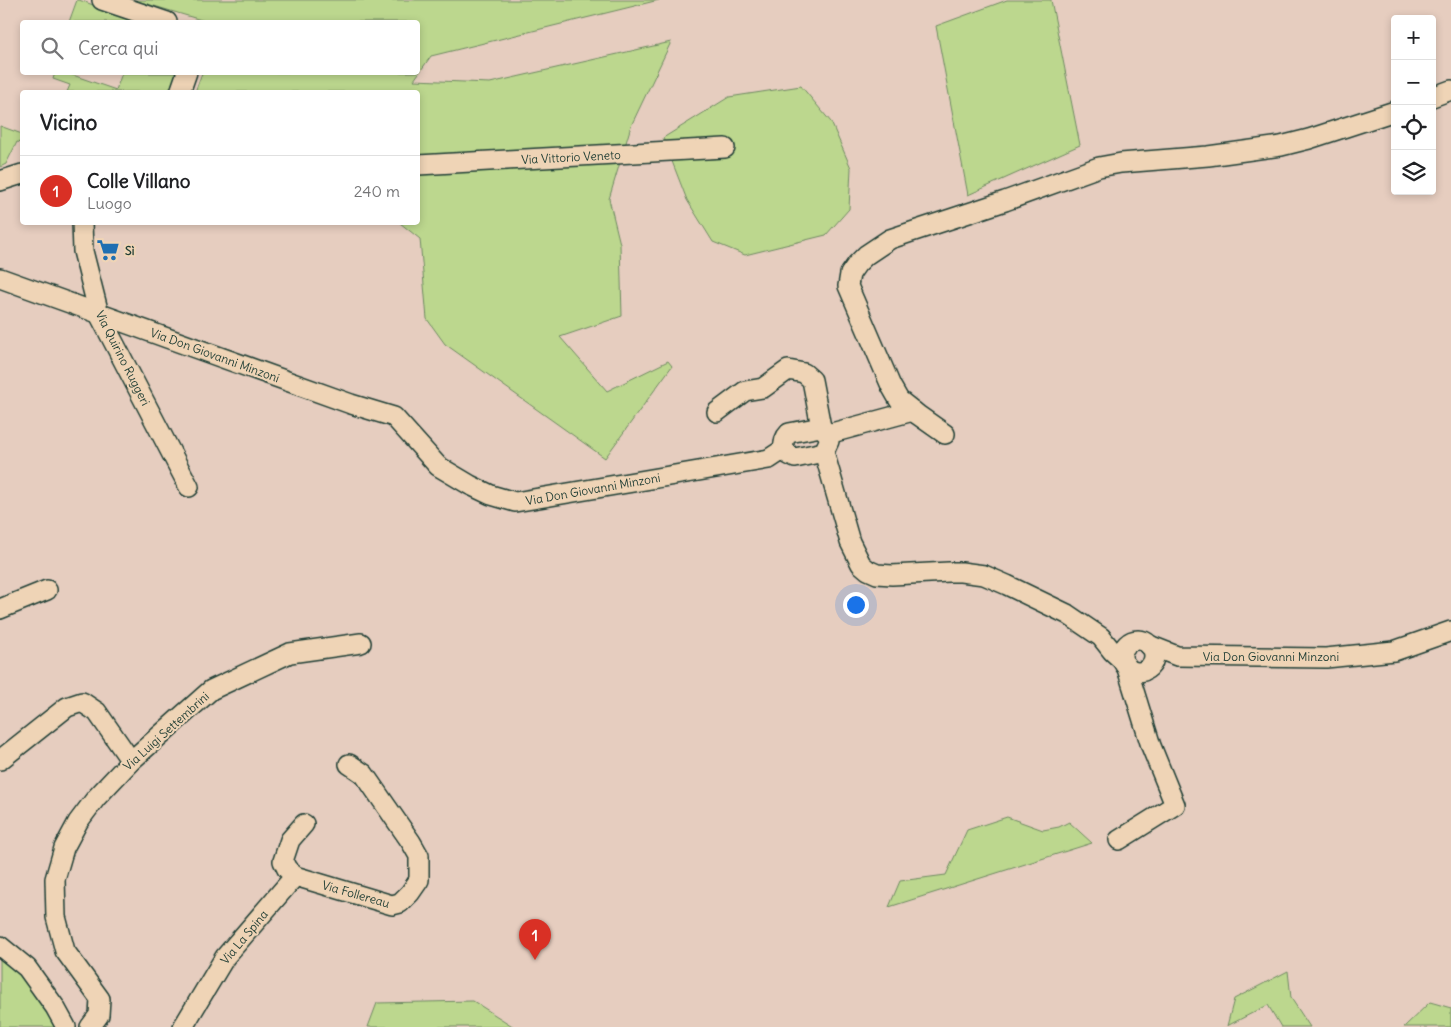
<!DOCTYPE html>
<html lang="it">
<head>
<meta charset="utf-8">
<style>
  :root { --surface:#fff; --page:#f6f6f6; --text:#202124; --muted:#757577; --line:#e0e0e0; --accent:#d93025 }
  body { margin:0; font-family:Delius,sans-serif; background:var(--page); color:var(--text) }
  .controls { position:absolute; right:15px; top:15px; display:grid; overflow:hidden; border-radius:5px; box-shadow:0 2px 8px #0003 }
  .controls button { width:45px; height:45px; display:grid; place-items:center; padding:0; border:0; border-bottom:1px solid var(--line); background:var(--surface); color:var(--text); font:25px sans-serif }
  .you { position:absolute; left:855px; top:604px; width:18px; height:18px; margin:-12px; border:4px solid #fff; border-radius:50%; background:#1a73e8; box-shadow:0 0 0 8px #1a73e833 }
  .badge { display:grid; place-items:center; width:32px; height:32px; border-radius:50%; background:var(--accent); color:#fff; font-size:16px; font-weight:700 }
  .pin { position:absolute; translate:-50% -41px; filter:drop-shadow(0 1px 2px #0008) }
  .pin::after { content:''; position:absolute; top:26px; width:18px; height:15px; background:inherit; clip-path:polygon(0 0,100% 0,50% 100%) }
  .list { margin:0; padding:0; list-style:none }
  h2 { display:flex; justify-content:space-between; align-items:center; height:65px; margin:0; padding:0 20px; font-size:21px }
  h2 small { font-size:16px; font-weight:400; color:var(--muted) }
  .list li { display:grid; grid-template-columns:32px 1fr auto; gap:15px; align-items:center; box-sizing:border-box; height:70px; padding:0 20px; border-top:1px solid var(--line) }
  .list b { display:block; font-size:19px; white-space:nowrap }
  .list p { margin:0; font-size:16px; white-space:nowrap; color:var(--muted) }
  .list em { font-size:16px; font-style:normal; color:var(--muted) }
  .icon { flex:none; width:28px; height:28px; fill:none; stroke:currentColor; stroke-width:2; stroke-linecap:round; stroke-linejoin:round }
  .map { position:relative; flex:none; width:1451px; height:1027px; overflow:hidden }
  .search { position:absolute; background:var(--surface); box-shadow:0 2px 8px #0003; left:20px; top:20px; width:400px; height:55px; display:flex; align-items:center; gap:12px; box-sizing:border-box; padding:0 18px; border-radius:5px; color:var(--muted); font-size:19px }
  .panel { position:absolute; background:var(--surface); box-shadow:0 2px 8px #0003; left:20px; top:90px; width:400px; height:135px; border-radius:5px }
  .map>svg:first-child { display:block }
  .green { fill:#bcd78e; stroke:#6e8a61 }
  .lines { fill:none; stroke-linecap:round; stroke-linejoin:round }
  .minor-casing { stroke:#1f3d34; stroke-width:22 }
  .minor { stroke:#efd4b6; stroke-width:19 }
  .labels { text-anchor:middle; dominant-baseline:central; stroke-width:4; stroke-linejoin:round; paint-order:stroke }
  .street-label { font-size:12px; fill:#1f3d34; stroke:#efd4b6 }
  .poi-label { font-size:12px; font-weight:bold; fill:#1f3d34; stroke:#efd4b6; text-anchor:start }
</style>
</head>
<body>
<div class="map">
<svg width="1451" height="1027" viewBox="0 0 1451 1027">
  <rect width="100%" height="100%" fill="#e6cdbf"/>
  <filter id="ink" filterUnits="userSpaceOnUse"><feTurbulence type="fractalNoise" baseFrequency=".02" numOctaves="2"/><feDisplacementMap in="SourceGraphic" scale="10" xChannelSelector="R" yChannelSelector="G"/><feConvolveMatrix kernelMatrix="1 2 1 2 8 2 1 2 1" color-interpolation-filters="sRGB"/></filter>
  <g filter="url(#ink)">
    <!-- green -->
    <g class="green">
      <path d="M77,0H79L142,22H69Z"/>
      <path d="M134,0H659L431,56L414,80L490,83L671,42L631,126L609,199L620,244L622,316L560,337L607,391L668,361L672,366L605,458L445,344L427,319L420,239L400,223L418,222V92H195L202,73L418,72V22H208Z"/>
      <path d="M1007,0H1051L1080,145L968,195L936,26Z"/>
      <path d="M55,73H67L116,90L122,73H180L173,92H67L70,85L53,79Z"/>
      <path d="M801,86L831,122L851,168L849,209L826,235L745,255L713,242L687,200L663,138L729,97Z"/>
      <path d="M0,126L22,134V143L17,142L6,164L0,167Z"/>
      <path d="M1007,817L1043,830L1059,827L1069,822L1092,843L889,907L900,881L946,875L967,830Z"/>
      <path d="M0,949L42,1000L56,1027H0Z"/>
      <path d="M1288,971L1291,998L1310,1027H1281L1268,1005L1227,1026L1234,999Z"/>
      <path d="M473,1001L514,1027H368L377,1003Z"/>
      <path d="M1430,1002L1451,1008V1027H1404Z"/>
    </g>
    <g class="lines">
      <defs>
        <g id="minor">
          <path d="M102,0L167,22"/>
          <path d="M180,92L187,72"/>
          <path d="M1432,97L1451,90"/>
          <path d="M418,165L725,148"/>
          <path d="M0,181L22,174"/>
          <path d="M82,222L83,251L99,314L189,487"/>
          <path d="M0,278L351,404L394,417L438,466L470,485L491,495L515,502L769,459L784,449"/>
          <path d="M717,412L745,391L763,388L788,370L804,373L812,380L821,427L828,434L829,441L824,452"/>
          <path d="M828,434L913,411"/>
          <path d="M945,434L918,415L899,400L891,386L848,286L850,274L857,264L866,255L890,239L1005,201L1099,167L1121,163L1208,156L1281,146L1309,139L1395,111"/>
          <path d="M784,449C783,442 784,438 789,433L821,427"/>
          <path d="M784,449L789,455L795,458L824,452"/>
          <path d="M824,452L850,542L861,564L868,570L877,574L892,575L949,572H961L984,575L1007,585L1067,614L1101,637L1112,651L1123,661"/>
          <path d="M0,609L47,590"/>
          <circle cx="1138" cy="656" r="16"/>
          <path d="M1149,645L1177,656L1326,658L1394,651L1451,631"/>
          <path d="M0,760L67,707L82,702L97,712L131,761"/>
          <path d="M304,824L290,840L283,861L287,869L295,876L392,905L400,903L410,893L419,880V856L411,842L364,774L349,764"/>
          <path d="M1119,840L1175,805L1151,746L1126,665"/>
          <path d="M0,946L27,968L55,1007L66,1027"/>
          <path d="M90,1027L99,1015L100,999L65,951L56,917L55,879L64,848L78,822L96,798L131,761L211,690L290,653L361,643"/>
          <path d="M183,1027L225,957L295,876"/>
        </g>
      </defs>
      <!-- minor casing -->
      <use href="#minor" class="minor-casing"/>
      <!-- minor -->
      <use href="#minor" class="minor"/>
    </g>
  </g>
  <!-- icons -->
  <defs>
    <symbol id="supermarket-bare" viewBox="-9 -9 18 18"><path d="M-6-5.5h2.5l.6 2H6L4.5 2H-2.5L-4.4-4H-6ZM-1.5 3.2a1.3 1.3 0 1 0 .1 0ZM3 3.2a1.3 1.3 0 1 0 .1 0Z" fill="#1f6fb2" stroke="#efd4b6" stroke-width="2.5" paint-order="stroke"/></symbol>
  </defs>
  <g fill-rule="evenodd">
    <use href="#supermarket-bare" x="92" y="234" width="32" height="32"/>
  </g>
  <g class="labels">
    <!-- street labels -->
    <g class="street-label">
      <text transform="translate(571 157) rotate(-3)">Via Vittorio Veneto</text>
      <text transform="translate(215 355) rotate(20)">Via Don Giovanni Minzoni</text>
      <text transform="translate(123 358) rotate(63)">Via Quirino Ruggeri</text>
      <text transform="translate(593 489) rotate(-10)">Via Don Giovanni Minzoni</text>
      <text x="1271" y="656">Via Don Giovanni Minzoni</text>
      <text transform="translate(166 731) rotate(-42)">Via Luigi Settembrini</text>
      <text transform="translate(356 894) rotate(16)">Via Follereau</text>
      <text transform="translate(244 937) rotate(-50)">Via La Spina</text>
    </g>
    <!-- poi labels -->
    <g class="poi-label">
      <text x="125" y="250">Sì</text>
    </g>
  </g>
</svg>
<div class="controls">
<button>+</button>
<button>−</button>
<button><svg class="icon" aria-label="locate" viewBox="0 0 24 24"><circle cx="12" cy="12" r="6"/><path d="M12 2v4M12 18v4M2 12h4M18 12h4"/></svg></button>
<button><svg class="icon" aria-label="layers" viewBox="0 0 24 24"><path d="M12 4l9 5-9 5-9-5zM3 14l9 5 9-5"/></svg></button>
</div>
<div class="you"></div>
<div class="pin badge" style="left:535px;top:960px">1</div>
<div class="search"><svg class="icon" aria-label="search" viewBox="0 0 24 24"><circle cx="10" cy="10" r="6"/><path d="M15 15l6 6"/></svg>Cerca qui</div>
<section class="panel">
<h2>Vicino<small></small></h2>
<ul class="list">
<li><span class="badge">1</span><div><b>Colle Villano</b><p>Luogo</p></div><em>240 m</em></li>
</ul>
</section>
</div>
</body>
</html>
